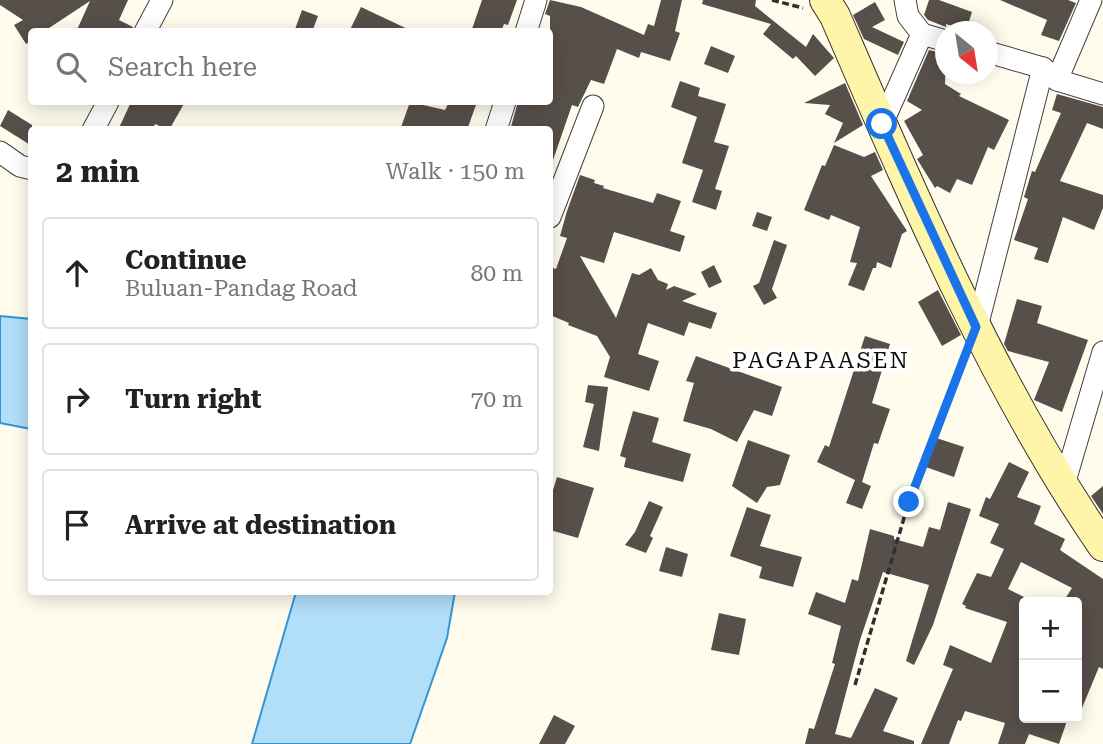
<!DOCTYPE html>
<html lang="en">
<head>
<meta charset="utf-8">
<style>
  :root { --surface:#fff; --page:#f2f2f2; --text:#222; --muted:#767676; --line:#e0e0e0 }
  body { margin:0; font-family:"Roboto Serif",serif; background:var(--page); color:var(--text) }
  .controls { position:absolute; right:21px; bottom:21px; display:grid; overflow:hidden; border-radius:7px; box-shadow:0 4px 18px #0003 }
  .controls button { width:63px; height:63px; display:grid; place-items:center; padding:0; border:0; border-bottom:2px solid var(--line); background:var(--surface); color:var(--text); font:35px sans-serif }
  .compass { position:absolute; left:935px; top:21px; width:63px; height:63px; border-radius:50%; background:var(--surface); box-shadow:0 4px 18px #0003; rotate:150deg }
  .stop { position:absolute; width:21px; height:21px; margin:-16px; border:5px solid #1a73e8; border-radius:50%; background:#fff }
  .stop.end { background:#1a73e8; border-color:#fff; box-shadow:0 2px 7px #0008 }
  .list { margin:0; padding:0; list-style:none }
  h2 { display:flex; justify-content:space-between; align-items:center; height:91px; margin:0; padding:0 28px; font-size:30px }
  h2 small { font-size:23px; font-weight:400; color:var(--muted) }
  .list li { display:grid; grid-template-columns:46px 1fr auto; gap:21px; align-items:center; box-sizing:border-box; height:112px; margin:0 14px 14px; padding:0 14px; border:2px solid var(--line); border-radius:7px }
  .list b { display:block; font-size:26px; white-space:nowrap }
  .list p { margin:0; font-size:23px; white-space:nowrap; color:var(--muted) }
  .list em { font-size:23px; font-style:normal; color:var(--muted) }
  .icon { flex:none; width:38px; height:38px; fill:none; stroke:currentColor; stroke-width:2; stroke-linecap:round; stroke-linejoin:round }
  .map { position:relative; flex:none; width:1103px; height:744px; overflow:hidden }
  .search { position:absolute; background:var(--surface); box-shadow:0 4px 18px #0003; left:28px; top:28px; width:525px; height:77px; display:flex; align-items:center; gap:18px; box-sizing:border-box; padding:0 24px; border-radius:7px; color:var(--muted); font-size:26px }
  .panel { position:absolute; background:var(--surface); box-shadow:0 4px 18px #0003; left:28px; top:126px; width:525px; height:469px; border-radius:7px }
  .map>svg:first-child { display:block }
  .water { fill:#b1def9; stroke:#3595d3; stroke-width:2 }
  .building { fill:#574f4a }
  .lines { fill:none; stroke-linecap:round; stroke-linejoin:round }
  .minor-casing { stroke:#414141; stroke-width:23 }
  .secondary-casing { stroke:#303030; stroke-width:32 }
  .path { stroke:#303030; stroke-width:3.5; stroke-dasharray:7 3.5; stroke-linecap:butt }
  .minor { stroke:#fff; stroke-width:21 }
  .secondary { stroke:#fff5a9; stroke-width:30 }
  .route { stroke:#1a73e8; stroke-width:9 }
  .labels { text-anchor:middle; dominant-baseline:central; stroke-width:7; stroke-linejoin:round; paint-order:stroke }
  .neighbourhood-label { font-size:23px; letter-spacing:2px; fill:#0e0e0e; stroke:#fff }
</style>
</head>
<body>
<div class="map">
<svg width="1103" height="744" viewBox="0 0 1103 744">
  <rect width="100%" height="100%" fill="#fffcee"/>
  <!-- water -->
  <g class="water">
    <path d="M0,316L31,319V429L0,423Z"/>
    <path d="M296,592H455L447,638L410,744H252Z"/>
  </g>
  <!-- building -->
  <g class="building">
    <path d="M0,0H128L119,20L133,27L132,32H76L90,1L43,32H32V40L26,44L14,25L23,20L0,5Z"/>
    <path d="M482,0H517L508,25L504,24L501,32H471Z"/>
    <path d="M550,0L581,7L644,35L648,24L654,26L661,0H682L675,31L680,33L670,61L641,52L639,58L617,49L604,84L591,80L578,107L572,105L552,163L550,162V130H510L518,102H550V16L545,14Z"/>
    <path d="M703,0H756L755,6L806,47L813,34L834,58L815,76L796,56L793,59L763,34L771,24L702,4Z"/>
    <path d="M929,0H939L972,12L966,31L946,24V27L928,20L924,15Z"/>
    <path d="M1000,0H1068L1076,3L1059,41L1041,35L1047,20Z"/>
    <path d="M875,2L885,20L872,27L904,42L898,55L864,39L853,15Z"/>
    <path d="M361,7L414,32H349Z"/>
    <path d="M302,10L318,16L312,32H294Z"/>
    <path d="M711,46L735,56L728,73L704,64Z"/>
    <path d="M929,50L946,54L945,84L961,94L959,96L1009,120L994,150L988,147L972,185L957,179L950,193L937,186L935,188L917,159L923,155L904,121L922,110L907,101Z"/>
    <path d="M680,81L700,88L698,96L726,104L714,142L729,146L715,189L722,191L716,210L692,202L703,170L682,163L697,117L671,107Z"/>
    <path d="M845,83L863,125L834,143L843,123L825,114L830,105L804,103Z"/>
    <path d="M1057,94L1103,107V129L1087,123L1060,181L1103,195V208L1094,230L1063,217L1048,263L1034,259L1038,248L1014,240L1028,199L1024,197L1032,171L1035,172L1061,113L1052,110Z"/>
    <path d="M131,102H185L169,130L155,124L152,130H118Z"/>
    <path d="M410,102L445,110L449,102H477L467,130H400Z"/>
    <path d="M8,110L32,125V146L0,126Z"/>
    <path d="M834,145L864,157L875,152L883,170L871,176L907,231L902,234L891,268L877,262L876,268H873L864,291L848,285L857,263L850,262L860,227L831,215L829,220L804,210L822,165L825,166Z"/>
    <path d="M580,175L595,180L594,183L604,186L603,188L653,203L657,193L681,201L670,231L685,236L680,252L614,232L604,263L580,256L616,318L632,273L639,275L651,268L658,280L668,284L666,290L674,286L697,294L682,301L717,313L711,329L689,322L684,336L648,323L638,354L659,361L649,391L604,377L610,357L597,336L568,325L569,323L550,315V267L556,269L567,238L560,236L567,211Z"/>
    <path d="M757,212L772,217L767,231L752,226Z"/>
    <path d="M774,240L787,245L772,289L777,298L764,305L753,286L759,283Z"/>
    <path d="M714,265L722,282L709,288L701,272Z"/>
    <path d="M938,290L961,335L942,346L918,302Z"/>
    <path d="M1017,299L1042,306L1037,323L1088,340L1062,412L1034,400L1049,362L1008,351L1004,344Z"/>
    <path d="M865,336L890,344L872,403L890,409L878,444L874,443L862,482L871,486L862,509L846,503L855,480L817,462L825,445L829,447Z"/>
    <path d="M696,356L782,387L772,416L754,410L737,442L711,429L683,421L694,383L686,381Z"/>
    <path d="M588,385L608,387L599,451L583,447L594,404L585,402Z"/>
    <path d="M633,411L659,418L652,442L691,454L683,482L624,467L626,458L620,456Z"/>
    <path d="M930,436L964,447L954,477L920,465Z"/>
    <path d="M748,440L790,455L780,485L767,487L757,503L732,486Z"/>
    <path d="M1009,462L1029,472L1017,497L1041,506L1034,524L1065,539L1060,550L1103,579V669L1099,667L1077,720V602H1063L1072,588L1021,562L1008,589L1024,597V718H1068L1059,744L1029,734L1025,744H998L1005,723L965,711L961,721L958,720L949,744H921L953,669L943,665L950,645L991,663L1007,622L965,608L966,606L962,604L977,573L991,577L1004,549L990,543L999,524L979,516L986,497L990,499Z"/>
    <path d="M557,477L594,488L578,538L550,530V500Z"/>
    <path d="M1103,486V514L1091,496Z"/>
    <path d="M649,501L663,507L650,536L653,538L646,553L625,545L635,532Z"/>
    <path d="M948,502L971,509L933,625L914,665L906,661L929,585L883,572L860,640L835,734L851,738L875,688L898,698L883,731L914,741V744H805L809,728L814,729L835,664L832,663L841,626L808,614L816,592L845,603L852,579L858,581L870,529L894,536V539L923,547L929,527L940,530Z"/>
    <path d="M747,507L771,515L760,546L802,557L793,587L759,578L762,567L730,556Z"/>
    <path d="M666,547L688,554L682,577L659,571Z"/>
    <path d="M719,613L746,619L739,655L711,650Z"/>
    <path d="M554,715L575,726L565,744H539Z"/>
  </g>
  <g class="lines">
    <defs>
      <g id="minor">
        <path d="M905,0L908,16L922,34"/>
        <path d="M145,32L162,0"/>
        <path d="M526,32L536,0"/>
        <path d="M988,52L1043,68L1057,80L1103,94"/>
        <path d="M1057,80L1091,0"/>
        <path d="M882,124L922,34L946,41"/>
        <path d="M93,130L108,102"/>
        <path d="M496,130L505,102"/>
        <path d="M0,152L20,166L32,169"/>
        <path d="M550,217L593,106"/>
        <path d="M977,327L1043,68"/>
        <path d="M1063,488L1103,352"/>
      </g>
      <path id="secondary" d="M825,0L835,16C912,194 993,386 1103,546"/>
    </defs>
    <!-- minor casing -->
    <use href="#minor" class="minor-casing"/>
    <!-- secondary casing -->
    <use href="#secondary" class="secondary-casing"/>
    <!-- path -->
    <g class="path">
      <path d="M772,0L803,8"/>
      <path d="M855,685L909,501L964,359"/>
    </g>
    <!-- minor -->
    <use href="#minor" class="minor"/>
    <!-- secondary -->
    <use href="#secondary" class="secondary"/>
  </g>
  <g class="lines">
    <!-- route -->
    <path class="route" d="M882,124L976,327L909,502"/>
  </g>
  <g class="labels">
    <!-- neighbourhood labels -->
    <g class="neighbourhood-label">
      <text x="821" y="360">PAGAPAASEN</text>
    </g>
  </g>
</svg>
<div class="controls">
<button>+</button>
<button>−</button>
</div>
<svg class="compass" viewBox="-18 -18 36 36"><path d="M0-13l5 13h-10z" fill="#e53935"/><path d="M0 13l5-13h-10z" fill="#767676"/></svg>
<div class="stop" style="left:882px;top:124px"></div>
<div class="stop end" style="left:909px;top:502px"></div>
<div class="search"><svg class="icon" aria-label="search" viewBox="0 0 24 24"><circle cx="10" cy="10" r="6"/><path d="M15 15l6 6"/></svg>Search here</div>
<section class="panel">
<h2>2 min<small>Walk · 150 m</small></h2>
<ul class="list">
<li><svg class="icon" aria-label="ahead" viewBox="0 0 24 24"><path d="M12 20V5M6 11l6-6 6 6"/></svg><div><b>Continue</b><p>Buluan-Pandag Road</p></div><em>80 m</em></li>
<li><svg class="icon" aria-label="right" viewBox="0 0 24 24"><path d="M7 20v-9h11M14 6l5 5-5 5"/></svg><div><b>Turn right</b></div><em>70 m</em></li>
<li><svg class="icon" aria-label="arrive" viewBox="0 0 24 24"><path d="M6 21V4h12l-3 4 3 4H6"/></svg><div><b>Arrive at destination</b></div></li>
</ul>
</section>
</div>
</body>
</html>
